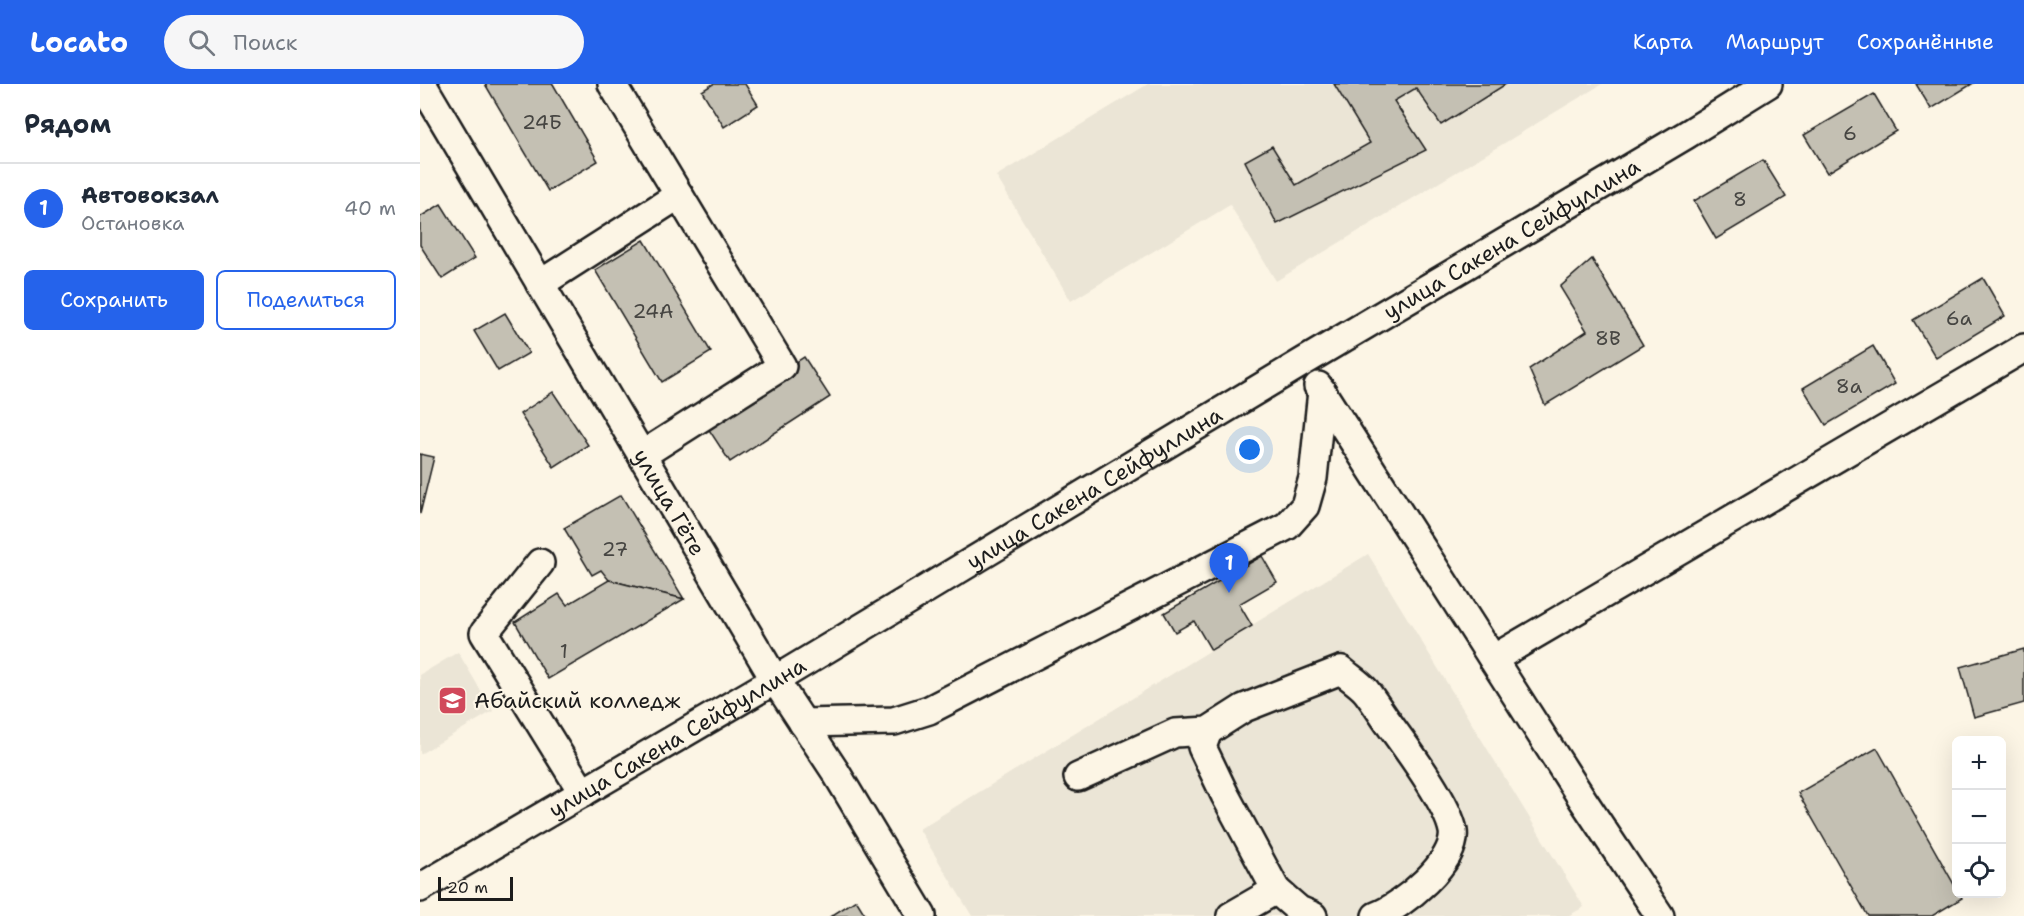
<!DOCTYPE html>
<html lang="ru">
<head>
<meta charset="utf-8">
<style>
  :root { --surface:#fff; --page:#f6f6f7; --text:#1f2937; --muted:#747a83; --line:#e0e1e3; --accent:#2563eb }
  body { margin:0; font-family:"Shantell Sans",sans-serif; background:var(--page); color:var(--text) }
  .controls { position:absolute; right:18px; bottom:18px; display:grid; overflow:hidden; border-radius:9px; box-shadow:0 6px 24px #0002 }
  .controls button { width:54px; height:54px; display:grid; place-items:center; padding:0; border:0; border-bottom:2px solid var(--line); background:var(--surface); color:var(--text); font:30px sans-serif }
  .scale { position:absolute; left:18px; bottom:15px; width:75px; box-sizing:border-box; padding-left:6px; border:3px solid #1c1c1c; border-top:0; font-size:16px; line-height:21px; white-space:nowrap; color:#1c1c1c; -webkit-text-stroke:4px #fcf5e5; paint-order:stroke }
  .you { position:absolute; left:830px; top:366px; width:21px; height:21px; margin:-15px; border:4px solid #fff; border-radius:50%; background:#1a73e8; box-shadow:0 0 0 9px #1a73e833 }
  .badge { display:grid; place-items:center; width:39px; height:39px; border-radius:50%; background:var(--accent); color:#fff; font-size:20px; font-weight:700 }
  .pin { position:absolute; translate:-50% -50px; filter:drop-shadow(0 2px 3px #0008) }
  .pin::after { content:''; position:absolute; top:32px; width:21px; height:18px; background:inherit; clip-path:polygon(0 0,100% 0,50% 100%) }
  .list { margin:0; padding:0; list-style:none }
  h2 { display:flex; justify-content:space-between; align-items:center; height:78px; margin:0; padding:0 24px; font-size:26px }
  h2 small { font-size:20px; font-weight:400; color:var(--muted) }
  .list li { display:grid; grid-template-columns:39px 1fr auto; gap:18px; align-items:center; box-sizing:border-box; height:90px; padding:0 24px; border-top:2px solid var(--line) }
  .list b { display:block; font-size:22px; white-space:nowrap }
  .list p { margin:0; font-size:20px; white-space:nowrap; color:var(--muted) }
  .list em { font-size:20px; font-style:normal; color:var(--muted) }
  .actions { display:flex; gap:12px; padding:18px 24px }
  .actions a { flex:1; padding:14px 0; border:2px solid var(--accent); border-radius:9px; text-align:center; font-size:21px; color:var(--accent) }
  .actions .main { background:var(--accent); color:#fff }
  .icon { flex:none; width:33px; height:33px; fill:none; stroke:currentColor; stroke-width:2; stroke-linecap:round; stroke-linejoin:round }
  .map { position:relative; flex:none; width:1604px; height:832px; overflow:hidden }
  header { display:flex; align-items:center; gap:36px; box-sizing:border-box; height:84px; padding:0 30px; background:var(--accent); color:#fff }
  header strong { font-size:28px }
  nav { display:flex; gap:33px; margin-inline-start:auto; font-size:21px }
  .search { width:420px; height:54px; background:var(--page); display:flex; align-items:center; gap:15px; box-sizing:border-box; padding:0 21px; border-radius:33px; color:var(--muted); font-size:22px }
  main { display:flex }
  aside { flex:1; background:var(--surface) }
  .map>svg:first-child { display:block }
  .built { fill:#ebe5d6 }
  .building { fill:#c4c0b3; stroke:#1c1c1c; stroke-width:1.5 }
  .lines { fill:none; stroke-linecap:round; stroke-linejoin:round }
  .minor-casing { stroke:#1c1c1c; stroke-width:32 }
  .minor { stroke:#fcf5e5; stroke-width:27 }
  .labels { text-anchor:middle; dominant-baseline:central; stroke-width:4.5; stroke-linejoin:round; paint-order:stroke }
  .number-label { font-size:20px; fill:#464542 }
  .street-label { font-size:22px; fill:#1c1c1c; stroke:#fcf5e5 }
  .poi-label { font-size:22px; fill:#1c1c1c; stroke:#fcf5e5; text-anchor:start }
</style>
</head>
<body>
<header>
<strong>Locato</strong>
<div class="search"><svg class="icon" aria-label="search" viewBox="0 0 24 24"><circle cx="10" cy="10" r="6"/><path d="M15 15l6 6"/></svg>Поиск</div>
<nav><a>Карта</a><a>Маршрут</a><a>Сохранённые</a></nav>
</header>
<main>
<aside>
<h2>Рядом<small></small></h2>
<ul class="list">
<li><span class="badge">1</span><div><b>Автовокзал</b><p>Остановка</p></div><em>40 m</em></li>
</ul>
<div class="actions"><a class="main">Сохранить</a><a>Поделиться</a></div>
</aside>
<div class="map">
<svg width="1604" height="832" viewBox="0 0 1604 832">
  <rect width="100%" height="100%" fill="#fcf5e5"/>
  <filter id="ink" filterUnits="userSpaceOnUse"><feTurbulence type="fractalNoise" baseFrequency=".0167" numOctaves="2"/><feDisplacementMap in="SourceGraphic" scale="12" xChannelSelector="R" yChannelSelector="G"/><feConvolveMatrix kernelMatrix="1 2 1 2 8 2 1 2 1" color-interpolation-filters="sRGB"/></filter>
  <g filter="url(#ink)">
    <!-- built -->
    <g class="built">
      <path d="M728,0H1182L856,197L810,121L651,217L576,92Z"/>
      <path d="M948,470L1164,823L1148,832H552L499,745Z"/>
      <path d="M38,568L73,627L0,670V591Z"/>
    </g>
    <!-- building -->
    <g class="building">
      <path d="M65,0H133L178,77L128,107Z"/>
      <path d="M293,0H325L338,21L304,43L282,7Z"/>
      <path d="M914,0H1086L1021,41L996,4L974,17L1006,66L857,140L825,77L852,62L876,101L950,59Z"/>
      <path d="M1496,0H1552L1511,25Z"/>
      <path d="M1454,10L1476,47L1407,89L1384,51Z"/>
      <path d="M1343,76L1366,113L1296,155L1274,117Z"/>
      <path d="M21,120L55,174L22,195L0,161V133Z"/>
      <path d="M224,156L291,268L242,298L175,186Z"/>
      <path d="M1172,175L1223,261L1125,321L1109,285L1167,247L1140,203Z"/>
      <path d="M1563,194L1585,232L1516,274L1493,236Z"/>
      <path d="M85,229L109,269L78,287L54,247Z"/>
      <path d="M1453,262L1475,300L1406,341L1383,304Z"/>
      <path d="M384,273L410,313L310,378L284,338Z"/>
      <path d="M133,308L168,361L134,383L100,330Z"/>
      <path d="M0,370L14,373L0,430Z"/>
      <path d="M201,411L264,515L189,496L181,486L172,491L144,444Z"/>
      <path d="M842,472L857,498L819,520L832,542L791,566L774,537L755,548L744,529Z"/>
      <path d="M189,496L264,515L128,595L95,538L139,510L147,521Z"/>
      <path d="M1604,565V619L1554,633L1540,583Z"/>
      <path d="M1457,664L1536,804V810H1540L1542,814L1512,832H1448L1378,709Z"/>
      <path d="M436,816L446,832H411Z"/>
    </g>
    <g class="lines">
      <defs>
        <g id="minor">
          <path id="s1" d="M2,0L355,596L415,687L502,832"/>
          <path d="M192,0L362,282L222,371"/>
          <path d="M120,200L259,111"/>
          <path d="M898,302L1163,716L1240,832"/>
          <path d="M120,479L64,549L163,709"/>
          <path d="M1073,575L1604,264"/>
          <path d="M383,639L474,637L509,626L867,442L885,422L893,394L902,307"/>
          <path d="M788,647L782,663L805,711L856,806L811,832"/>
          <path d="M658,693L755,649L788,647L824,624L921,586C929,593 939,599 946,607C953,616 960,627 967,637C985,662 1028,719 1033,747C1038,777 981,823 956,832"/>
          <path id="s2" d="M0,804L355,596L883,278L1266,51L1348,0"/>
          <path d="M856,806L879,826L893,832"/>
        </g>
      </defs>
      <!-- minor casing -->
      <use href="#minor" class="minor-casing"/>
      <!-- minor -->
      <use href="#minor" class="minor"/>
    </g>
  </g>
  <!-- icons -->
  <defs>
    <symbol id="university-square" viewBox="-11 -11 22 22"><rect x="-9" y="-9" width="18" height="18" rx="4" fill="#d1495b" stroke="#fcf5e5"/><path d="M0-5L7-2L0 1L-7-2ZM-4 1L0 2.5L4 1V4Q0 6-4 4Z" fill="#fff"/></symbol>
  </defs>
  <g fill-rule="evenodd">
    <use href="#university-square" x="16" y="600" width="33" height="33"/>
  </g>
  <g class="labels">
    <!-- number labels -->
    <g class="number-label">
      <text x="122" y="38">24Б</text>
      <text x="1430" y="49">6</text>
      <text x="1320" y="115">8</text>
      <text x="233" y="227">24А</text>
      <text x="1539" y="234">6а</text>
      <text x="1188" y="254">8В</text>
      <text x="1429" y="302">8а</text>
      <text x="195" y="465">27</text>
      <text x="144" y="567">1</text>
    </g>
    <!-- street labels -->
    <g class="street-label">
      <text stroke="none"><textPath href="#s2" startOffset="1270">улица Сакена Сейфуллина</textPath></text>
      <text stroke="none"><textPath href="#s2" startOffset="784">улица Сакена Сейфуллина</textPath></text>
      <text stroke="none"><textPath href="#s1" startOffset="486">улица Гёте</textPath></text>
      <text stroke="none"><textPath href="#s2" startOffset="298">улица Сакена Сейфуллина</textPath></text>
    </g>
    <!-- poi labels -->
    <g class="poi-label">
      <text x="54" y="616">Абайский колледж</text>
    </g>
  </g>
</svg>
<div class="controls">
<button>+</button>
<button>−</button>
<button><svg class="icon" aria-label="locate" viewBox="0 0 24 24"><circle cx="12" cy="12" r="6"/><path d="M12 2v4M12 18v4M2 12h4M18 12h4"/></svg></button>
</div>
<div class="scale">20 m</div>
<div class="you"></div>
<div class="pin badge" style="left:809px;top:509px">1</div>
</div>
</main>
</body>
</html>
